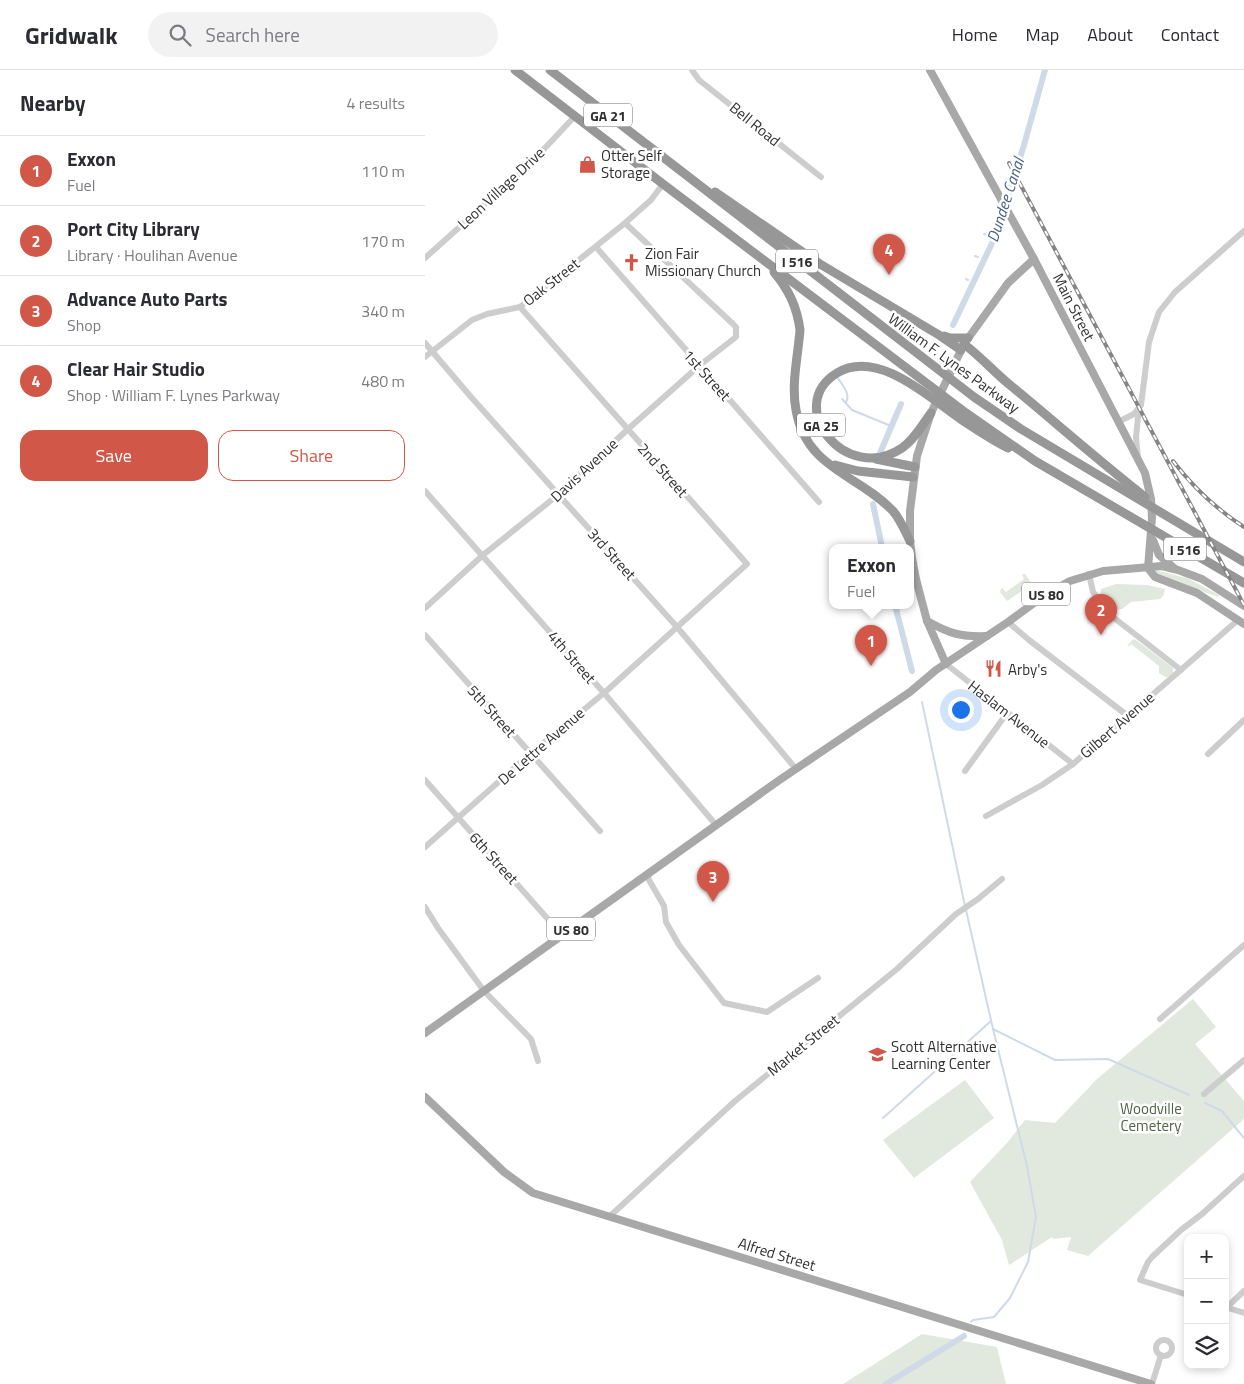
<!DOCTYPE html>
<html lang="en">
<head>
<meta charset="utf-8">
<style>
  :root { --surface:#fff; --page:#f2f2f3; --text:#2b2b33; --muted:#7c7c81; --line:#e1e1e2; --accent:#d15748 }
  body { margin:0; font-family:"Titillium Web",sans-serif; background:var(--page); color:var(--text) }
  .controls { position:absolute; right:15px; bottom:15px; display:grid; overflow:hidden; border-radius:10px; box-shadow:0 2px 8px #0003 }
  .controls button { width:45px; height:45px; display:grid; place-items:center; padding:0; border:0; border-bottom:1px solid var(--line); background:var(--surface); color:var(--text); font:25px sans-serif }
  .you { position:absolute; left:535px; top:639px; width:18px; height:18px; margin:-12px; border:4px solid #fff; border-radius:50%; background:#1a73e8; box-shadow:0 0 0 8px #1a73e833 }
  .badge { display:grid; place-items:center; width:32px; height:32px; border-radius:50%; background:var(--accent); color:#fff; font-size:16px; font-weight:700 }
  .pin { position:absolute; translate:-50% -41px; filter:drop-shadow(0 1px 2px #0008) }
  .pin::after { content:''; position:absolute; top:26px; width:18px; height:15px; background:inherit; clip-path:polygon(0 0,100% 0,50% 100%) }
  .popup { position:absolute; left:404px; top:474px; width:85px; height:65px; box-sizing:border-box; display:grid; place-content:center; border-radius:10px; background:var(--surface); filter:drop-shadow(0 1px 4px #0005); font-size:16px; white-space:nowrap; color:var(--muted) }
  .popup b { font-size:19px; color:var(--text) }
  .popup::after { content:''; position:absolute; left:50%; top:100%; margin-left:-10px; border:10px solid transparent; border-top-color:var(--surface) }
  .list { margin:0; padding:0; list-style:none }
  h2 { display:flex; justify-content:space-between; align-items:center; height:65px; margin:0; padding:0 20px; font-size:21px }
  h2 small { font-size:16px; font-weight:400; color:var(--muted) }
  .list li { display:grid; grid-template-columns:32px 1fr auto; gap:15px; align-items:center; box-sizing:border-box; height:70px; padding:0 20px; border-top:1px solid var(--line) }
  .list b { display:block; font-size:19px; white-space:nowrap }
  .list p { margin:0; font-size:16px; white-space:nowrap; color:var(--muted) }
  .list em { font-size:16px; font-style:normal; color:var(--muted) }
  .actions { display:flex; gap:10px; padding:15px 20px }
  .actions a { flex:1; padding:11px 0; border:1px solid var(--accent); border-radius:15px; text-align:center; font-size:18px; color:var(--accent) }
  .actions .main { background:var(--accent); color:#fff }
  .icon { flex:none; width:28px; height:28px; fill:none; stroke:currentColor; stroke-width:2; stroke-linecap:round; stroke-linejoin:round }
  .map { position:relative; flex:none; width:819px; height:1314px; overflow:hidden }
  header { display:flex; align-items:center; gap:30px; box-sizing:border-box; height:70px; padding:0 25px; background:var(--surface); border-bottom:1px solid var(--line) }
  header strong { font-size:24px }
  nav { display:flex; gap:28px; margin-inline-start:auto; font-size:18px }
  .search { width:350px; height:45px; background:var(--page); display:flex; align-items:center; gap:12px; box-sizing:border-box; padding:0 18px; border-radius:28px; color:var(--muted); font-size:19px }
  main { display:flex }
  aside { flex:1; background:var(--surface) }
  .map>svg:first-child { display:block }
  .green { fill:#e1e8dd }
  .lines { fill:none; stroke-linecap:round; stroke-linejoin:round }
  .stream { stroke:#cfdae9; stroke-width:2 }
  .canal { stroke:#cfdae9; stroke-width:6 }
  .minor { stroke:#cdcdcd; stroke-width:6 }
  .major { stroke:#a8a8a8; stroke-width:8 }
  .highway { stroke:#979797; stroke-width:9 }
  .rail-casing { stroke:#858585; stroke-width:4 }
  .rail { stroke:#fff; stroke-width:2; stroke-dasharray:5.5; stroke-linecap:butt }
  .labels { text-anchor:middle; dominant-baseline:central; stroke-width:5; stroke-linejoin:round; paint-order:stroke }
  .shield { fill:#fff; stroke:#6e6e6e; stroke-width:1 }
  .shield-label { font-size:14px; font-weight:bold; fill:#303030 }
  .street-label { font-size:15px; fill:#303030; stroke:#fff }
  .poi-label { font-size:15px; fill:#303030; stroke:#fff; text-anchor:start }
  .park-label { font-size:15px; fill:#4d6742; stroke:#fff }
  .water-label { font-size:16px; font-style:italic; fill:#476489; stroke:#fff }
</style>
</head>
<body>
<header>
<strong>Gridwalk</strong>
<div class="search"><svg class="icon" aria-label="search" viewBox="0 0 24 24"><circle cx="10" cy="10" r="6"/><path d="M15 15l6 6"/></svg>Search here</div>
<nav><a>Home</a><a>Map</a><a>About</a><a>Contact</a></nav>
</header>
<main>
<aside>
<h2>Nearby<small>4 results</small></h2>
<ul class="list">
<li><span class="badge">1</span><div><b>Exxon</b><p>Fuel</p></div><em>110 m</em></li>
<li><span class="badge">2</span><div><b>Port City Library</b><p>Library · Houlihan Avenue</p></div><em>170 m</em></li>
<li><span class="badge">3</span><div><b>Advance Auto Parts</b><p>Shop</p></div><em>340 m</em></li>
<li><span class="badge">4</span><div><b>Clear Hair Studio</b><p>Shop · William F. Lynes Parkway</p></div><em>480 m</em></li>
</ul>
<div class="actions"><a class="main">Save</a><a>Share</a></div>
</aside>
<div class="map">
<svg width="819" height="1314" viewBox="0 0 819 1314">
  <rect width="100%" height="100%" fill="#fff"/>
  <!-- green -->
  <g class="green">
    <path d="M730,500L762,508L794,525L793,527L732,505Z"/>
    <path d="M597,504H600L607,514L582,531L575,522L576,519L577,518L581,522L599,509Z"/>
    <path d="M691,514L722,515L740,519L738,526L735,529L706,532L697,539L685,540C680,534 674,528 676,519Z"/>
    <path d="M708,569L711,570L748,598V603L743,607H740L734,603V596L706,574L704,577L703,575Z"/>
    <path d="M768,929L791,957L770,974L819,1031V1049L663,1186L642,1180L646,1167L628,1169L627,1167L584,1195L577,1170L545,1112L582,1073L600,1050L630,1053L672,1009Z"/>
    <path d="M540,1010L569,1048L489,1108L458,1070Z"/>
    <path d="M497,1264L572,1277L581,1314H418Z"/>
  </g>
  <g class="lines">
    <!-- stream -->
    <g class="stream">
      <path d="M559,164L561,165"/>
      <path d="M550,186L553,187"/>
      <path d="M541,209L543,210"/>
      <path d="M413,308C417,315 426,324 421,332"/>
      <path d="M417,329L427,340L466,356"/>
      <path d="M497,632L540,836"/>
      <path d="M541,840L568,959L602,1096L611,1147L603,1192L585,1228L569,1247L548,1250L546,1252"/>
      <path d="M568,959L630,990L683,989L764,1025"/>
      <path d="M780,1033L797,1041L819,1068"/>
      <path d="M458,1048L566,951"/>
    </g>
    <!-- canal -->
    <g class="canal">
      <path d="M528,255L570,167L599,75L620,0"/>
      <path d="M455,383L476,334"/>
      <path d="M448,434L457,477"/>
      <path d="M470,535L487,601"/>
      <path d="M461,1314L539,1266"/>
    </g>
    <!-- minor -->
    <g class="minor">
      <path d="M267,0L274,10L396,107"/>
      <path d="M171,177L394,432"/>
      <path d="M0,188L107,92L150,46"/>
      <path d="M0,273L46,327L252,557L371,699"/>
      <path d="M0,287L47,250L62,244L95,237L200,153L226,130L238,114"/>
      <path d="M693,352L709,344L716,335L724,272L734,242L750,222L819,161"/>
      <path d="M713,388L711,367L714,338"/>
      <path d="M0,421L179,623L291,755"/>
      <path d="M664,504L668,522L684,544L756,600"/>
      <path d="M0,538L58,485L134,424L202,360L275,295L311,267V257L307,253L200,153"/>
      <path d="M583,552L604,570L703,646"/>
      <path d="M0,565L175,761"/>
      <path d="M521,594L648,694"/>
      <path d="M783,684L819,650"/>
      <path d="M540,701L582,643"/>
      <path d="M0,710L137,865"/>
      <path d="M561,746L617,715L648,694L813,550"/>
      <path d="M0,777L105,684L179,623L322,494L95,237"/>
      <path d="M223,805L224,810L239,836L241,852L254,875L299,933L342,942L393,908"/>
      <path d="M0,837L13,858L59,921L106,969L113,991"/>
      <path d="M735,949L819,875"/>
      <path d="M779,1024L819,990"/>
      <path d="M184,1147L310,1031L472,899L531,844L553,829L577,809"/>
      <path d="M763,1225L715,1210L723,1192L727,1187L756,1160L777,1144L819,1106"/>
      <path d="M800,1237L819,1243"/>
      <path d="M801,1238L819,1221"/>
      <circle cx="739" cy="1278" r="8"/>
      <path d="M727,1314L736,1285"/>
    </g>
    <!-- major -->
    <g class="major">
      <path d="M505,0L609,189L720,403L726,429L727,448L723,498L730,507L772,523L819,554"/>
      <path d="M728,470L734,485L749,498"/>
      <path d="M502,551C525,564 536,567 562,566"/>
      <path d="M521,594L502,551L491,509L487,488L485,471V441L492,386L506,343L539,274L583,213L609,189"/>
      <path d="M0,963L353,711L485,622L511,600L583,552L620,525L645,511L678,501L737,496L753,500L777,509L819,536"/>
      <path d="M0,1027L79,1102L108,1123L726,1314"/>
    </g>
    <!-- highway -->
    <g class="highway">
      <path d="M90,0L238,114L541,343L610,391L819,513"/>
      <path d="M125,0L549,327L596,359L819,492"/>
      <path d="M290,122L395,194L514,265L536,280"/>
      <path d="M349,202C364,220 372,237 375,260C373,286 366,314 371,340C381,399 433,404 468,441C475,449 480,461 485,471"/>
      <path d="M519,266L525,268H543"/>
      <path d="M539,274C556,287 569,302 585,315C630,352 674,391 720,427"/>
      <path d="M506,343C498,354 489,370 477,378C421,416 358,336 412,303C453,278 506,329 537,350C552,360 567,370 583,378"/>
      <path d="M451,389L490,397"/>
      <path d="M410,395L433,401L488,407"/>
    </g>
    <defs>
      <g id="rail">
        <path d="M584,93L819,535"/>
        <path d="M748,391C768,417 791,439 819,457"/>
      </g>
    </defs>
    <!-- rail casing -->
    <use href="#rail" class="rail-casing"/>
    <!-- rail -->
    <use href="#rail" class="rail"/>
  </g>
  <!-- icons -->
  <defs>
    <symbol id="shop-bare" viewBox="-9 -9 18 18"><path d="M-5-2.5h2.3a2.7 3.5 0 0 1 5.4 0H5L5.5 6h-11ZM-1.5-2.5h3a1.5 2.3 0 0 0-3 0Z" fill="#d15748" stroke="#fff" stroke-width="2.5" paint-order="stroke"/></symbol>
    <symbol id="church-bare" viewBox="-9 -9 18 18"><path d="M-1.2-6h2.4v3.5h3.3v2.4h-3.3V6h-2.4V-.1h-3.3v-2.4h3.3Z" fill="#d15748" stroke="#fff" stroke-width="2.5" paint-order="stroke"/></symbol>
    <symbol id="restaurant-bare" viewBox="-9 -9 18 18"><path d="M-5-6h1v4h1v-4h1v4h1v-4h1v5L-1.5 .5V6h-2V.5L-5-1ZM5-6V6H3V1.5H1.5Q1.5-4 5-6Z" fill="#d15748" stroke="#fff" stroke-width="2.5" paint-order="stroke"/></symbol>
    <symbol id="school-bare" viewBox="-9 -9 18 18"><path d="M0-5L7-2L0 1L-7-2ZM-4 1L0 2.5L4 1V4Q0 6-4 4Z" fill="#d15748" stroke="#fff" stroke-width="2.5" paint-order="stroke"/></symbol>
  </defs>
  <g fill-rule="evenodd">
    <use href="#shop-bare" x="150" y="82" width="25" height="25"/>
    <use href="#church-bare" x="194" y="180" width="25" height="25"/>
    <use href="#restaurant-bare" x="556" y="586" width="25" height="25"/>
    <use href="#school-bare" x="440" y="972" width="25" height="25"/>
  </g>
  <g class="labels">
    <!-- shield labels -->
    <g class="shield">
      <rect x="159" y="33.5" width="48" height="23" rx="4"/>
      <rect x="351" y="179.5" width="42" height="23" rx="4"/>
      <rect x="372" y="343.5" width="48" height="23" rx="4"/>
      <rect x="739" y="467.5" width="42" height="23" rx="4"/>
      <rect x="597" y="512.5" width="48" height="23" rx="4"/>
      <rect x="122" y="847.5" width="48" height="23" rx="4"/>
    </g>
    <g class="shield-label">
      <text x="183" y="45">GA 21</text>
      <text x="372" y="191">I 516</text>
      <text x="396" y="355">GA 25</text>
      <text x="760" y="479">I 516</text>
      <text x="621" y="524">US 80</text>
      <text x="146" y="859">US 80</text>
    </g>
    <!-- street labels -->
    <g class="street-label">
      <text transform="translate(330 54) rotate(39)">Bell Road</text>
      <text transform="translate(76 118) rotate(-43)">Leon Village Drive</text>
      <text transform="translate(126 212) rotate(-38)">Oak Street</text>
      <text transform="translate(649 237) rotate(63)">Main Street</text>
      <text transform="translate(529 293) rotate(36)">William F. Lynes Parkway</text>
      <text transform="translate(282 305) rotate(48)">1st Street</text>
      <text transform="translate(159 400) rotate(-43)">Davis Avenue</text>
      <text transform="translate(238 400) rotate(48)">2nd Street</text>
      <text transform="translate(187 484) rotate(48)">3rd Street</text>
      <text transform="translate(147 587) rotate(49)">4th Street</text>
      <text transform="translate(67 641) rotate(48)">5th Street</text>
      <text transform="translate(584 644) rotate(38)">Haslam Avenue</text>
      <text transform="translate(692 655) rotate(-41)">Gilbert Avenue</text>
      <text transform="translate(116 676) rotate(-41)">De Lettre Avenue</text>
      <text transform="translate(69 788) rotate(48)">6th Street</text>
      <text transform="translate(378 975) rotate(-39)">Market Street</text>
      <text transform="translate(352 1184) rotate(17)">Alfred Street</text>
    </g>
    <!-- poi labels -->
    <g class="poi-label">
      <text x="176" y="85">Otter Self<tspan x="176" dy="17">Storage</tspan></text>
      <text x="220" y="183">Zion Fair<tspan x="220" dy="17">Missionary Church</tspan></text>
      <text x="583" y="599">Arby's</text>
      <text x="466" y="976">Scott Alternative<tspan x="466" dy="17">Learning Center</tspan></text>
    </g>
    <!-- park labels -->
    <g class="park-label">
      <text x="726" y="1038">Woodville<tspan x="726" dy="17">Cemetery</tspan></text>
    </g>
    <!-- water labels -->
    <g class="water-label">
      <text transform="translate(580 130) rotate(-72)">Dundee Canal</text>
    </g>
  </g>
</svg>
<div class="controls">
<button>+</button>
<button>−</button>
<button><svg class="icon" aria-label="layers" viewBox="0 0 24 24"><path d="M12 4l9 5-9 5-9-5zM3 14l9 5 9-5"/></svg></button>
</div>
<div class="you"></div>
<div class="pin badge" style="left:446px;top:596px">1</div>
<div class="popup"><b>Exxon</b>Fuel</div>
<div class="pin badge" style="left:676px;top:565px">2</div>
<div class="pin badge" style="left:288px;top:832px">3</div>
<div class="pin badge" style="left:464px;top:205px">4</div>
</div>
</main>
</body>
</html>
